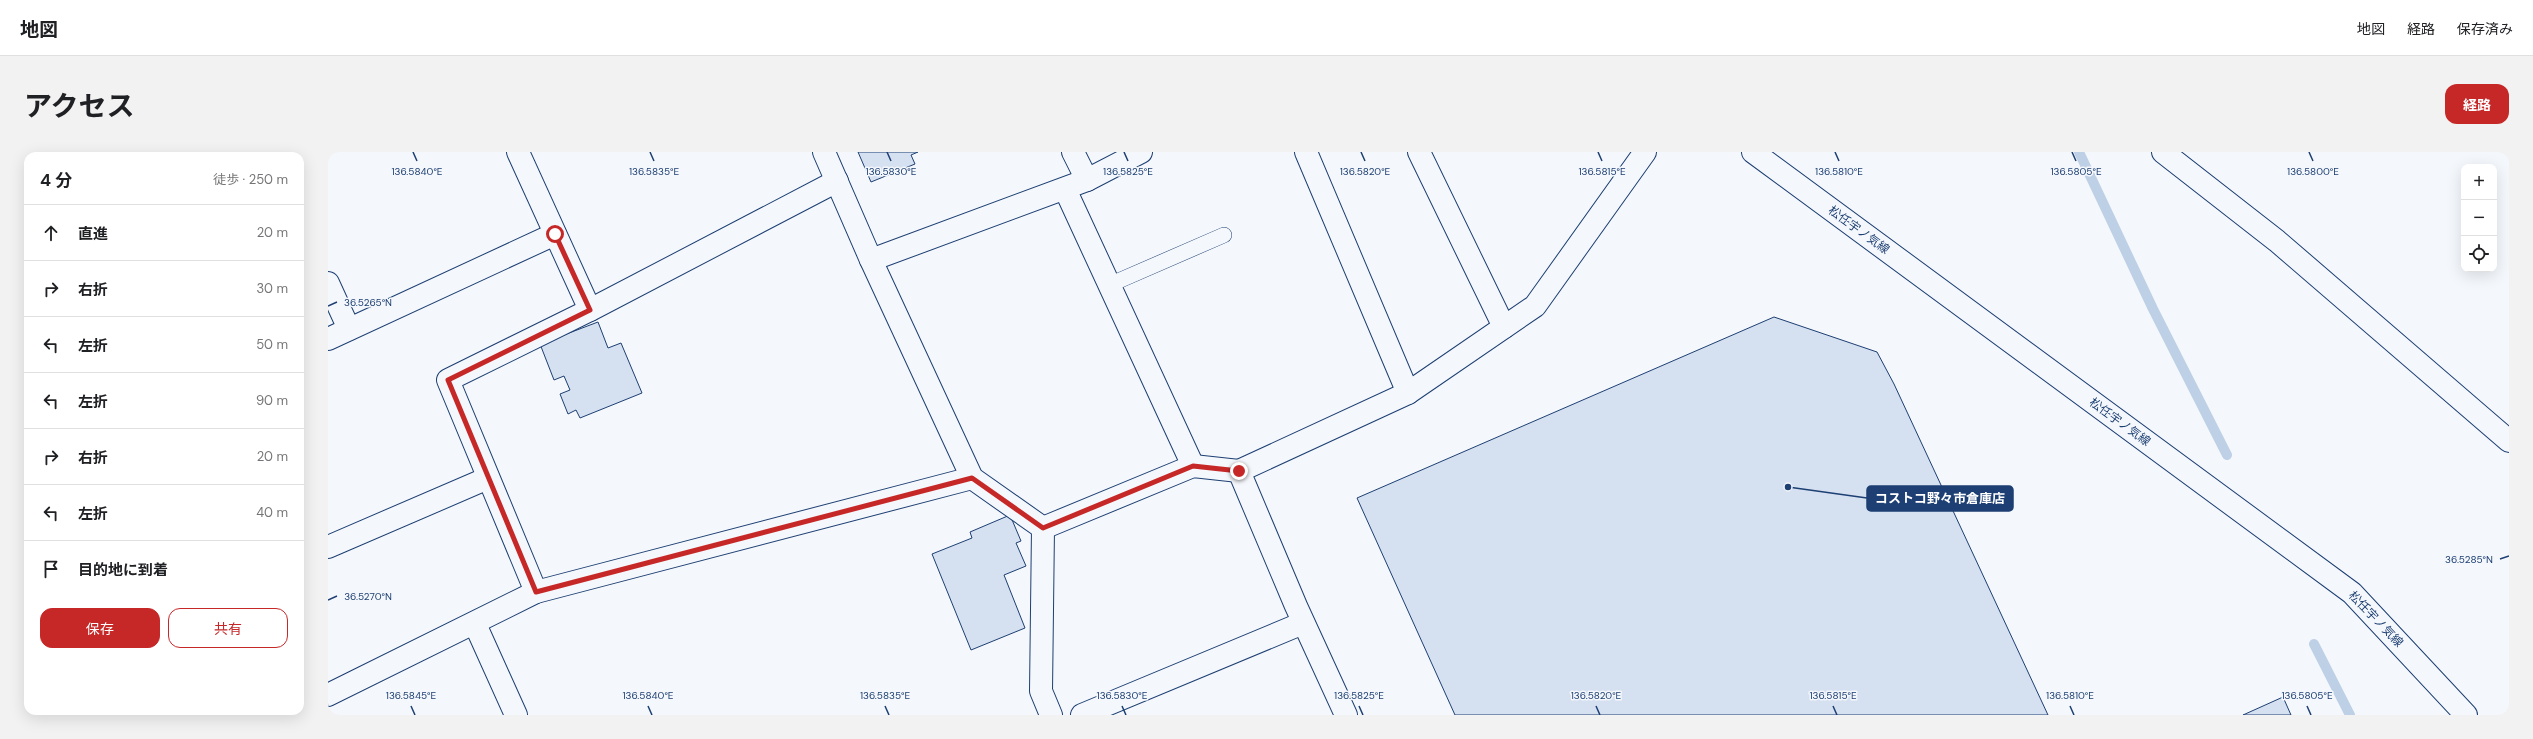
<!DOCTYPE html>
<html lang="ja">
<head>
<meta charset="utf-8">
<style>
  :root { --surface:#fff; --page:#f2f2f2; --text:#202124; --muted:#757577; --line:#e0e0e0; --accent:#c62828 }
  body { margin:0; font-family:"DM Sans","Noto Sans JP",sans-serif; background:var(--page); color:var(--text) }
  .controls { position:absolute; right:12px; top:12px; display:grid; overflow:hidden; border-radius:8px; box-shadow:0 4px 16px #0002 }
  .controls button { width:36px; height:36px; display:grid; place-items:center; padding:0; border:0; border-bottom:1px solid var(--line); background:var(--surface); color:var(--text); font:20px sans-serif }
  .stop { position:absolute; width:12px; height:12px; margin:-9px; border:3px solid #c62828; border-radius:50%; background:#fff }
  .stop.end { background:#c62828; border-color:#fff; box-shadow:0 1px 4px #0008 }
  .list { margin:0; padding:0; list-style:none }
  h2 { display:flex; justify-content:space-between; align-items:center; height:52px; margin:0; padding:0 16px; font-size:17px }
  h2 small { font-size:13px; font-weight:400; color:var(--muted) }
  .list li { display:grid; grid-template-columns:26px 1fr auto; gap:12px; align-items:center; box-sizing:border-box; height:56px; padding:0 16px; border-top:1px solid var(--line) }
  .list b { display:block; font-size:15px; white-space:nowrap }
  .list em { font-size:13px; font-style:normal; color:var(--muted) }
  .actions { display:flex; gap:8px; padding:12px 16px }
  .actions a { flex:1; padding:9px 0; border:1px solid var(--accent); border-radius:12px; text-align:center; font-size:14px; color:var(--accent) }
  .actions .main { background:var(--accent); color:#fff }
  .icon { flex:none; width:22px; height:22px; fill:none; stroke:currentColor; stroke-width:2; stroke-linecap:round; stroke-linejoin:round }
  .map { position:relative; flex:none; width:2181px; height:563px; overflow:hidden; border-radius:12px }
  header { display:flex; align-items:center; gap:24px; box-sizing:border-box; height:56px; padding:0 20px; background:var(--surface); border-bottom:1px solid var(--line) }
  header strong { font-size:19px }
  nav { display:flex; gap:22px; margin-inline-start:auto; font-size:14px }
  .intro { display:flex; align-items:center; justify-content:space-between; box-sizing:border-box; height:96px; padding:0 24px }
  h1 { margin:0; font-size:28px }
  .button { padding:10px 18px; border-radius:12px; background:var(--accent); color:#fff; font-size:14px; font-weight:700 }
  main { display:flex; gap:24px; padding:0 24px }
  aside { flex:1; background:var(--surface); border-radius:12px; box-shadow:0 4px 16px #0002 }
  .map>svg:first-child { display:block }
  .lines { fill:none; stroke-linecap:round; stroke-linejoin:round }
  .stream { stroke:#bed0e5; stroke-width:10 }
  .building { fill:#d5e0f0; stroke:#1d3f73 }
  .service-casing { stroke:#1d3f73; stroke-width:16 }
  .minor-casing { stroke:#1d3f73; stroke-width:24 }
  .tertiary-casing { stroke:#1d3f73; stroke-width:24 }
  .primary-casing { stroke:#1d3f73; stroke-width:24 }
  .service { stroke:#f4f7fb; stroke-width:15 }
  .minor { stroke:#f4f7fb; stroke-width:22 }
  .tertiary { stroke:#f4f7fb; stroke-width:22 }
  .primary { stroke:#f4f7fb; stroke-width:22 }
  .route { stroke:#c62828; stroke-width:5 }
  .ticks { fill:none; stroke:#1d3f73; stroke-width:1.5 }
  .labels { text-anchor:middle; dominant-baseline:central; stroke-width:3; stroke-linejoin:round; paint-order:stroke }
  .street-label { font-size:12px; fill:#1d3f73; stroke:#f4f7fb }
  .ticks-label { font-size:10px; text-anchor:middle; fill:#1d3f73; stroke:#f4f7fb; stroke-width:3; stroke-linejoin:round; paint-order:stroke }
  .leader { fill:none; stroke:#1d3f73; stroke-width:1.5 }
  .callout-dot { fill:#1d3f73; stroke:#f4f7fb; stroke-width:1.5 }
  .callout { fill:#1d3f73; stroke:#1d3f73; stroke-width:1.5 }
  .callout-label { font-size:13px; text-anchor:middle; font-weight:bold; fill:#fff }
</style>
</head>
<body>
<header>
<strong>地図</strong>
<nav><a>地図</a><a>経路</a><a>保存済み</a></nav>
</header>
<div class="intro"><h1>アクセス</h1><a class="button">経路</a></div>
<main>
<aside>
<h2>4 分<small>徒歩 · 250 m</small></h2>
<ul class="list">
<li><svg class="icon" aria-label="ahead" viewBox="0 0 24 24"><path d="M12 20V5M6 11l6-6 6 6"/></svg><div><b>直進</b></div><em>20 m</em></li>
<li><svg class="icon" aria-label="right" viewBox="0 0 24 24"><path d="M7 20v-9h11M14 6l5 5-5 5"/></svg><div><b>右折</b></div><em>30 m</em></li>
<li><svg class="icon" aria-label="left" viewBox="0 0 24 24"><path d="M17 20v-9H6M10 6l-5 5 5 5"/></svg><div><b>左折</b></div><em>50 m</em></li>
<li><svg class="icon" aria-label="left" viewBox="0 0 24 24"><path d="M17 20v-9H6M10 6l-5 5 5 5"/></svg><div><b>左折</b></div><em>90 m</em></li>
<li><svg class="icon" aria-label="right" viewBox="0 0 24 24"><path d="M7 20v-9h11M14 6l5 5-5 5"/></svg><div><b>右折</b></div><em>20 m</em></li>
<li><svg class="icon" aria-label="left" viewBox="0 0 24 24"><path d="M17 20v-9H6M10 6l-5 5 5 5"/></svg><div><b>左折</b></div><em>40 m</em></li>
<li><svg class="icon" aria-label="arrive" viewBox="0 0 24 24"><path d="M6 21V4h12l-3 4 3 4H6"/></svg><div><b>目的地に到着</b></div></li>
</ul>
<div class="actions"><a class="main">保存</a><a>共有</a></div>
</aside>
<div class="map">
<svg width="2181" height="563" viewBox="0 0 2181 563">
  <rect width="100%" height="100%" fill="#f4f7fb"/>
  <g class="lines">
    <!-- stream -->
    <g class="stream">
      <path d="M1751,0L1825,157L1899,303"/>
      <path d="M1986,492L2022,563"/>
    </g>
  </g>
  <!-- building -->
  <g class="building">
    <path d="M530,0H590L583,3L587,12L543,30Z"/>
    <path d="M1446,165L1549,200L1566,232L1720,563H1127L1029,346Z"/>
    <path d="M270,170L280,196L293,191L314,241L252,266L248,258L240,262L232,242L242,238L236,224L226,228L212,192Z"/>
    <path d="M682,363L693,389L688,391L698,414L676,423L697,476L643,498L604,402L644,386L642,380Z"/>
    <path d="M1955,545L1963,563H1915Z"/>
  </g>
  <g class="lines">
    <defs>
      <path id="service" d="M781,133L896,83"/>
      <g id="minor">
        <path d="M190,0L262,158"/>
        <path d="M496,0L543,108L644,326L715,376L713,539L723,563"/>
        <path d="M745,0L759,28"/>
        <path d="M978,0L1080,241"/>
        <path d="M1091,0L1176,175"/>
        <path d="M737,37L865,314"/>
        <path d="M543,108L759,28L813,0"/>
        <path d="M0,131L21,177"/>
        <path d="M0,187L227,82"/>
        <path d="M715,376L865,314L911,319"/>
        <path d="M0,395L160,326"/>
        <path d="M208,440L120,228L262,158L509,29"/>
        <path d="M147,472L188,563"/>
        <path d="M0,543L208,440L644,326"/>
        <path d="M754,563L975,471"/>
      </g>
      <path id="tertiary" d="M1018,563L968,454L911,319L1080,241L1207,154L1317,0"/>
      <g id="primary">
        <path d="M1425,0L2024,441L2138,563"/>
        <path d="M1835,0L1949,89L2181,289"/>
      </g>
    </defs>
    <!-- service casing -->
    <use href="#service" class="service-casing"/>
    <!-- minor casing -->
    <use href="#minor" class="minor-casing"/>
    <!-- tertiary casing -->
    <use href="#tertiary" class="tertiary-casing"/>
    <!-- primary casing -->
    <use href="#primary" class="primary-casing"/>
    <!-- service -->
    <use href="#service" class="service"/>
    <!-- minor -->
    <use href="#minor" class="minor"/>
    <!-- tertiary -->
    <use href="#tertiary" class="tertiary"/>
    <!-- primary -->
    <use href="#primary" class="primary"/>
  </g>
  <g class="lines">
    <!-- route -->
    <path class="route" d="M227,82L262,158L120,228L208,440L644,326L715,376L865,314L911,319"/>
  </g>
  <!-- ticks -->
  <path class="ticks" d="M85,0L89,9M322,0L326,9M559,0L563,9M796,0L800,9M1033,0L1037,9M1270,0L1274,9M1507,0L1511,9M1744,0L1748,9M1981,0L1985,9M0,154L9,150M2172,407L2181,404M0,448L9,444M83,554L87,563M320,554L324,563M557,554L561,563M794,554L798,563M1031,554L1035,563M1268,554L1272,563M1505,554L1509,563M1742,554L1746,563M1979,554L1983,563"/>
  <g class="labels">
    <!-- street labels -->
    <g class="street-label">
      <text transform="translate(1531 78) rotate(36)">松任宇ノ気線</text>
      <text transform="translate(1792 270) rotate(36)">松任宇ノ気線</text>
      <text transform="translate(2048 467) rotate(46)">松任宇ノ気線</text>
    </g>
  </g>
  <g class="ticks-label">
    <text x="89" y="23">136.5840°E</text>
    <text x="326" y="23">136.5835°E</text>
    <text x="563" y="23">136.5830°E</text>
    <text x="800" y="23">136.5825°E</text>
    <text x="1037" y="23">136.5820°E</text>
    <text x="1274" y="23">136.5815°E</text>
    <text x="1511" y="23">136.5810°E</text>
    <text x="1748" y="23">136.5805°E</text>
    <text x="1985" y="23">136.5800°E</text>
    <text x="40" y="154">36.5265°N</text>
    <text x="2141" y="411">36.5285°N</text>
    <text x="40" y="448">36.5270°N</text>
    <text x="83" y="547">136.5845°E</text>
    <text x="320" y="547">136.5840°E</text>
    <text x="557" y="547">136.5835°E</text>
    <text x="794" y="547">136.5830°E</text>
    <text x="1031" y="547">136.5825°E</text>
    <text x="1268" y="547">136.5820°E</text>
    <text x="1505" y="547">136.5815°E</text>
    <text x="1742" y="547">136.5810°E</text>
    <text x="1979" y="547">136.5805°E</text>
  </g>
  <!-- callouts -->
  <path class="leader" d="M1460 335L1539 346"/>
  <circle class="callout-dot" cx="1460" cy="335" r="4"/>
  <rect class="callout" x="1539" y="334" width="146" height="25" rx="4"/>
  <g class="callout-label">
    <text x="1612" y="351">コストコ野々市倉庫店</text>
  </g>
</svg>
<div class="controls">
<button>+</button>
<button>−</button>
<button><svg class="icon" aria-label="locate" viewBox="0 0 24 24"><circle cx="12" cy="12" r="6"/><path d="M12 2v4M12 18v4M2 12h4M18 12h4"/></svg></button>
</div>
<div class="stop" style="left:227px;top:82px"></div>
<div class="stop end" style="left:911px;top:319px"></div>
</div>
</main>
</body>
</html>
